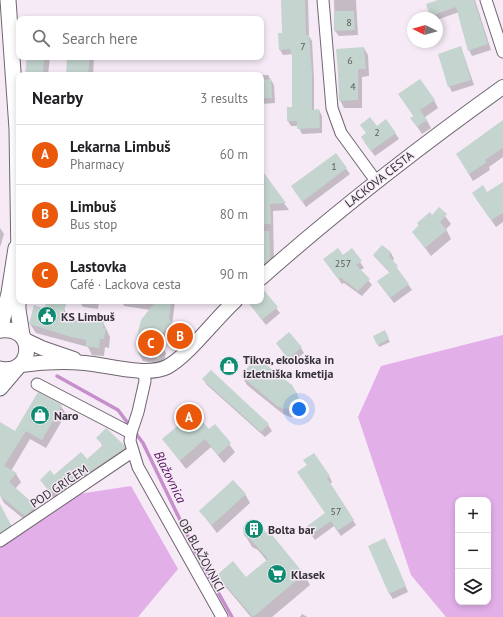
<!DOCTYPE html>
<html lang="en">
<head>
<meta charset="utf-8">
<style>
  :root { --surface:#fff; --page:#f6f6f6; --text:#202124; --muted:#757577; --line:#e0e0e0; --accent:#ea580c }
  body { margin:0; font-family:"PT Sans",sans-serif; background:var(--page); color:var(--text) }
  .controls { position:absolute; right:12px; bottom:12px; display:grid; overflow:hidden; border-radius:8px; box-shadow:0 2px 6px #0003 }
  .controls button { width:36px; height:36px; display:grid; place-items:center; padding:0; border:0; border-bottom:1px solid var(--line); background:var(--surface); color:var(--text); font:20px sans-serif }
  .compass { position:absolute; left:407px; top:12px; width:36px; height:36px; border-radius:50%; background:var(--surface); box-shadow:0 2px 6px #0003; rotate:276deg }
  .you { position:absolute; left:299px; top:409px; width:14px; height:14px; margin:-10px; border:3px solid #fff; border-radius:50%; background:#1a73e8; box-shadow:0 0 0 6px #1a73e833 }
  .badge { display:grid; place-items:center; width:26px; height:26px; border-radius:50%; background:var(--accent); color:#fff; font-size:13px; font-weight:700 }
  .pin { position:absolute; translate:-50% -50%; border:2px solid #fff; box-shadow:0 1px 4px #0006 }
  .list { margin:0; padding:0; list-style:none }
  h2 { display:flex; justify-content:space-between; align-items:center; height:52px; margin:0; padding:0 16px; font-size:17px }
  h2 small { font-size:13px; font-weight:400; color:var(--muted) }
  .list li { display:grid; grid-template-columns:26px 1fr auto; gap:12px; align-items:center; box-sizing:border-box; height:60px; padding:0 16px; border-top:1px solid var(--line) }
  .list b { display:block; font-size:15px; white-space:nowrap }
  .list p { margin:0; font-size:13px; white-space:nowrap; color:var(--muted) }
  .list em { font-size:13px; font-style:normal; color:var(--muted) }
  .icon { flex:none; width:22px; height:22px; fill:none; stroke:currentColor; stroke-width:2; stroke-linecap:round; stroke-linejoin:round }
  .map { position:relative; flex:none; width:503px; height:617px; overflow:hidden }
  .search { position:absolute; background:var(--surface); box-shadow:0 2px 6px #0003; left:16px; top:16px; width:248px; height:44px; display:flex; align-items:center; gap:10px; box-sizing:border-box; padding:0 14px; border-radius:8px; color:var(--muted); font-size:15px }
  .panel { position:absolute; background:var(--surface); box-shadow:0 2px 6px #0003; left:16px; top:72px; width:248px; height:232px; border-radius:8px }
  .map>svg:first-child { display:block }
  .green { fill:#e2afe8; fill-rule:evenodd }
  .shadow { fill:#0003 }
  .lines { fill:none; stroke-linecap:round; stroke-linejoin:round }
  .stream { stroke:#c68fcc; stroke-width:3.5 }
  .building { fill:#c4d4ce }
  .minor-casing { stroke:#6f6670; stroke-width:13 }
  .tertiary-casing { stroke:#6f6670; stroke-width:16 }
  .secondary-casing { stroke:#6f6670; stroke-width:17 }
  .minor { stroke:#fff; stroke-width:11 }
  .tertiary { stroke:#fff; stroke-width:14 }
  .secondary { stroke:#fff; stroke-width:15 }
  .labels { text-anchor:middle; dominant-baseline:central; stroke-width:3; stroke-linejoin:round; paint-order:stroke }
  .number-label { font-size:10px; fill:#595a5c }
  .street-label { font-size:12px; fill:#353136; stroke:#f5eaf6 }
  .poi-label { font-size:12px; font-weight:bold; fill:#353136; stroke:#f5eaf6; text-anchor:start }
  .water-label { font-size:13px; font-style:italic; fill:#520e5a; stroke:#f5eaf6 }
</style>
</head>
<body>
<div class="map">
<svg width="503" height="617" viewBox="0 0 503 617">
  <rect width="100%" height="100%" fill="#f5eaf6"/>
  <!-- green -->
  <g class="green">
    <path d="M503,335V617H446L411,575L358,417L381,366ZM458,500H488V602H458Z"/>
    <path d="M131,486L178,569L138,617H0V544L72,495Z"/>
  </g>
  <!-- shadow -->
  <g class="shadow">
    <path d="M282,0H308L309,36L312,41L314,79V110H319L322,116V133L302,134L298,126H291L288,121L293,108V54L283,55L280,50L283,34Z"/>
    <path d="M334,0H356L358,35L339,36L335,31Z"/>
    <path d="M441,0H475L491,50L472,56L469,50L459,12L437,20V18H432L431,15Z"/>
    <path d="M461,47L474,85L452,92L449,86Z"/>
    <path d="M364,48L368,55L369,76L362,77V108H344L340,100Z"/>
    <path d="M28,57H50L48,75H26Z"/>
    <path d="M68,57H94L93,75H67Z"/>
    <path d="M261,75H268L274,85L275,103L261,104Z"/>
    <path d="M434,100L438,108L425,117L431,128L422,134L412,119L414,117L404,102Z"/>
    <path d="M503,122V157L489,167L490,170L473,181L461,161Z"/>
    <path d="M376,128L395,133L399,139L375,156L365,143Z"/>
    <path d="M336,155L350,174L306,207L296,192Z"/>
    <path d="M261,171L289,210L273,211L274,266L262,269Z"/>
    <path d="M503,185V222L496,227L477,200Z"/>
    <path d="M439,208L451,224L446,229L451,239L431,256L413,232L419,226L418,224L432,216Z"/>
    <path d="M0,228L4,234L0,247Z"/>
    <path d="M382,246L391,253L394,259L392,261L412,290L394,303L378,282L390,273L374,256Z"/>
    <path d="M352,250L364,268L360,270L372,285L362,296L344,283L342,284L328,264Z"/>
    <path d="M261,290L280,313L266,325L249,303L261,301Z"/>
    <path d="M79,301H99L98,309L83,307Z"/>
    <path d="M122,301H175L172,326L175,330L162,346L166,353L163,365L143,361L139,354L141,346L137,340L151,310L124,306Z"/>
    <path d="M64,309L69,318V320L90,323L103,322L110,337L109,348L105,347L104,356L92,355L88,347L36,333L30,324L46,310Z"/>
    <path d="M386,334L390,342L379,347L378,345Z"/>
    <path d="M277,343L301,348L304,353L292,363Z"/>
    <path d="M211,371L268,425L272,431L265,437L207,385L203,379Z"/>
    <path d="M242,376L296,392L302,408L296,417H290L283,414L247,385Z"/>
    <path d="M61,406L66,414L46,448L30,439L11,471L16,474L21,482L15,489L36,507L40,515L30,524L4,503L0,495V423L15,432Z"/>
    <path d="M214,425L235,452L224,463L211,447L186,469L163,439L208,430Z"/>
    <path d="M98,438L123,444L128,453L78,491L73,485L55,500L41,480L54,476L87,461L103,447Z"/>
    <path d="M308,466L329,476L332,482L330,484L356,525L341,536L334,526L315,540L310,533L326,514Z"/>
    <path d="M245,494L250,503L217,533L201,512Z"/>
    <path d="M0,514L8,520L15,533L0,542Z"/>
    <path d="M266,534L304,574L310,585L272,617H251L225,586L219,575L246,579L267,561L258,550L252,547L245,535Z"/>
    <path d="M388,545L408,592L393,599L389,593Z"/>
    <path d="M302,614L307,617H300Z"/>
  </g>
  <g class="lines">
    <!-- stream -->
    <g class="stream">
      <path d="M57,376L118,410L130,426"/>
      <path d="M134,431L143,443L196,553L232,617"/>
    </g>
  </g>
  <!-- building -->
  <g class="building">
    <path d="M281,0H305L306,35H309L312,73V110L319,109L320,128L297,129V121H287V107H292V56L290,49L279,50L278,33H282Z"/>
    <path d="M438,0H474L488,44L468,51L456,7L430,16L426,4Z"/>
    <path d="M334,11H354L355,30L334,31Z"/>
    <path d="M461,46L471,80L448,87L438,54Z"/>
    <path d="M364,47L366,69H358V100L339,101L338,71L336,49Z"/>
    <path d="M27,57H44L43,75H25Z"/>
    <path d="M67,57H90L88,75H66Z"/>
    <path d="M271,79L272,98H261V80Z"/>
    <path d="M420,79L435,100L420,110L427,120L417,127L410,118L414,116L398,94Z"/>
    <path d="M370,117L377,126L386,119L396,133L371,151L361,137L366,133L360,125Z"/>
    <path d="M503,120V148L485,160L487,162L469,174L456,154Z"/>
    <path d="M336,153L347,168L302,202L291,186Z"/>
    <path d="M261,169L286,203L270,204L271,224H261Z"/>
    <path d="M503,182V213L491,220L472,193L483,185L487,192Z"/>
    <path d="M439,207L447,214L440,222L447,230L425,248L412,232L419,225L417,223L430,212L432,215Z"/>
    <path d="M261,231H269L270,259L266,262H261Z"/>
    <path d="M382,245L391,252L389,256L398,266L396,267L409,284L390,298L377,281L390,272L373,255Z"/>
    <path d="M338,248L343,255L352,248L362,261L356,265L370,279L358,291L340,277L338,279L323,259Z"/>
    <path d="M261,287L278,307L262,320L247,301H261Z"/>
    <path d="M46,301H67L62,318L89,322V319L104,321L103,328H106L104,339H100L99,348L86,346V340L71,337L29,324L34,305L45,309Z"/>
    <path d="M156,301H171L169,320L172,322L159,338L162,345L159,359L138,354L141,342L136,340L141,320Z"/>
    <path d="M385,330L389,339L377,345L373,336Z"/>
    <path d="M289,332L302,347L288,359L276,343Z"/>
    <path d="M256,357L292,385L296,392L298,399L291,408L284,409L277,406L241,376Z"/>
    <path d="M211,370L269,424L261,432L202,379Z"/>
    <path d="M38,392L62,405L42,440L26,431L4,466L17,473L9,482L36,506L25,516L0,496V422L15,431Z"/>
    <path d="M194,412L209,429L215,424L231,443L218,455L205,439L180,461L162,439Z"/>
    <path d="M106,428L123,444L125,448L72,484L68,477L50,492L40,480L50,470L54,475L81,452L87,459L103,445L96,438Z"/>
    <path d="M314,453L330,476L327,478L354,520L337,531L331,521L311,535L306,527L325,513L297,472L307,465L303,460Z"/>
    <path d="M233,480L246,494L212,525L199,511Z"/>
    <path d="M0,504L11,525L0,533Z"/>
    <path d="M252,519L261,524L266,533L269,531L304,574L253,617L217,575L233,561L246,577L268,559L251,540L244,536L243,528L246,522Z"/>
    <path d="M385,538L406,586L389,594L368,546Z"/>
  </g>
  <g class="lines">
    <defs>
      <g id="minor">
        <path d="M323,0L332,108L341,133L376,181"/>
        <path d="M486,0L503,52"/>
        <path d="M144,370L145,381L138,412L131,433L130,441L138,467L222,617"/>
        <path d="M37,384L131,433"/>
        <path d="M0,541L132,452"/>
      </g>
      <g id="tertiary">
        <path d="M261,278C338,210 419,147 503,87"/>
        <path d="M25,340L42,348L74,359"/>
        <path d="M21,365C41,362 64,361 85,363C107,365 147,377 167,367C187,357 216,318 235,301"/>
      </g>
      <g id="secondary">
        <path d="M8,0L17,129L19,259"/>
        <path d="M18,282V310L22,335"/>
        <path d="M0,330L9,293L16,248"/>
        <path d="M0,330C38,325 33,377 0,369"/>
        <path d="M0,388L17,368"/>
      </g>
    </defs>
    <!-- minor casing -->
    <use href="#minor" class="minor-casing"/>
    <!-- tertiary casing -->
    <use href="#tertiary" class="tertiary-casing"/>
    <!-- secondary casing -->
    <use href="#secondary" class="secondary-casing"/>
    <!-- minor -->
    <use href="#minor" class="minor"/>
    <!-- tertiary -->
    <use href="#tertiary" class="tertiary"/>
    <!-- secondary -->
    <use href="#secondary" class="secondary"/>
  </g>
  <!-- icons -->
  <defs>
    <symbol id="civic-disc" viewBox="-11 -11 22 22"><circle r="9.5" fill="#0e8c71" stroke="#f5eaf6"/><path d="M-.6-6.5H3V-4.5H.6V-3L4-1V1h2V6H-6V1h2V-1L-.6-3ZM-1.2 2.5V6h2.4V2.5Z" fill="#fff"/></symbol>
    <symbol id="shop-disc" viewBox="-11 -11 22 22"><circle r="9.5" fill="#0e8c71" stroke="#f5eaf6"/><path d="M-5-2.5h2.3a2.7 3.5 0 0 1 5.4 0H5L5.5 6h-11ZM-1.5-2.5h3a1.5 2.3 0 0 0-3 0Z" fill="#fff"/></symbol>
    <symbol id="building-disc" viewBox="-11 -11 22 22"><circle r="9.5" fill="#0e8c71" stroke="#f5eaf6"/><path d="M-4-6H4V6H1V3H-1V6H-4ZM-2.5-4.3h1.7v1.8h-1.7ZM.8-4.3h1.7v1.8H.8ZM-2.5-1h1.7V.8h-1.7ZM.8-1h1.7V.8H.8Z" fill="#fff"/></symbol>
    <symbol id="supermarket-disc" viewBox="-11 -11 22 22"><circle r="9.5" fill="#0e8c71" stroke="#f5eaf6"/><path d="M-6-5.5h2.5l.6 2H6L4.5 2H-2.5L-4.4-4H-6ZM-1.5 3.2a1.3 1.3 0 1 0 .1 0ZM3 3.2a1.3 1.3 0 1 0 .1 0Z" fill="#fff"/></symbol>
  </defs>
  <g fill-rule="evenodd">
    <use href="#civic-disc" x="36" y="305" width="22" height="22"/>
    <use href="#shop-disc" x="218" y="355" width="22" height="22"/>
    <use href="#shop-disc" x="29" y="404" width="22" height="22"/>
    <use href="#building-disc" x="243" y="518" width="22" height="22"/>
    <use href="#supermarket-disc" x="266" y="563" width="22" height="22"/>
  </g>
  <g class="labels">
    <!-- number labels -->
    <g class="number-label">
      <text x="349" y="22">8</text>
      <text x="303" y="46">7</text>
      <text x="350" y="60">6</text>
      <text x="353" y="86">4</text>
      <text x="377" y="132">2</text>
      <text x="334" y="166">1</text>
      <text x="343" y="263">257</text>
      <text x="336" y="511">57</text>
    </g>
    <!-- street labels -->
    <g class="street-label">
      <text transform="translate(379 179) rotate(-38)">LACKOVA CESTA</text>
      <text transform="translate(59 486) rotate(-34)">POD GRIČEM</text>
      <text transform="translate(202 555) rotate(61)">OB BLAŽOVNICI</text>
    </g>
    <!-- poi labels -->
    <g class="poi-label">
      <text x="61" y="316">KS Limbuš</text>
      <text x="243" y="359">Tikva, ekološka in<tspan x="243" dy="14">izletniška kmetija</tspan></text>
      <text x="54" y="415">Naro</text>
      <text x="268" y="529">Bolta bar</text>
      <text x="291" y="574">Klasek</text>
    </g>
    <!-- water labels -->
    <g class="water-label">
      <text transform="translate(170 477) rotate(64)">Blažovnica</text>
    </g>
  </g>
</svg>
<div class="controls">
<button>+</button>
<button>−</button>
<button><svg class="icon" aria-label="layers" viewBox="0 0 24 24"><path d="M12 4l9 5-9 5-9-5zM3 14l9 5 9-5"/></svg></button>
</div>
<svg class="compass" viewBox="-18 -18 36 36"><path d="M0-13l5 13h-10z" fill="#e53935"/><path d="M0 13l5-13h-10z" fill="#757577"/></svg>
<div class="you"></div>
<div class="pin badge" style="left:189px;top:417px">A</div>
<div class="pin badge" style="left:180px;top:336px">B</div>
<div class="pin badge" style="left:151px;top:343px">C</div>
<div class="search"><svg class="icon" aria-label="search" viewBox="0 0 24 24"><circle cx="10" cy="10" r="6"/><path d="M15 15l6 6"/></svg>Search here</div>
<section class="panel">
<h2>Nearby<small>3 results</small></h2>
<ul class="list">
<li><span class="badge">A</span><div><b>Lekarna Limbuš</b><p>Pharmacy</p></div><em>60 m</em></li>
<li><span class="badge">B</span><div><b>Limbuš</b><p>Bus stop</p></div><em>80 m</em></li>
<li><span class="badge">C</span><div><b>Lastovka</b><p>Café · Lackova cesta</p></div><em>90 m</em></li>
</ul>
</section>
</div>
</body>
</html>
